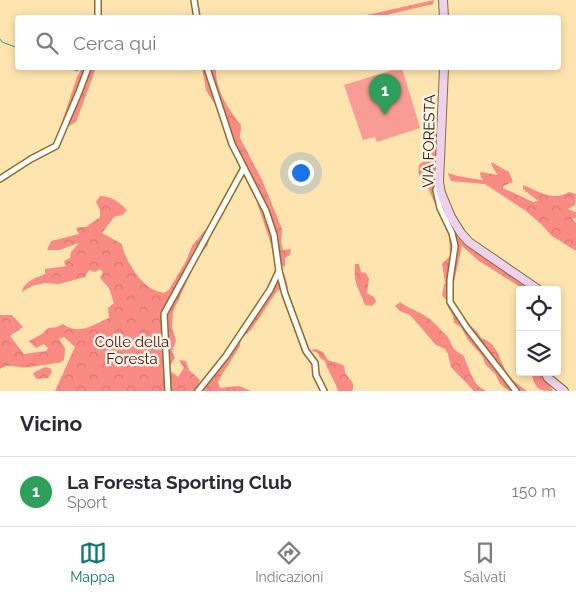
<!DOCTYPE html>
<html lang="it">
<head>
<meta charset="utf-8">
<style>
  :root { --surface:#fff; --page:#f7f7f7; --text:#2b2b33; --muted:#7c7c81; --line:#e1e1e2; --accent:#0f766e }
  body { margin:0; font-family:Raleway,sans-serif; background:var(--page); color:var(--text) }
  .controls { position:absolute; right:15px; bottom:15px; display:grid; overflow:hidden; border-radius:5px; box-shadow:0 2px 8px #0003 }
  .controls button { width:45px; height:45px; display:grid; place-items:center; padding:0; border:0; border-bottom:1px solid var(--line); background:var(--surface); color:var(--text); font:25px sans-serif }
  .you { position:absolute; left:300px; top:172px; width:18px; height:18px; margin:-12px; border:4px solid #fff; border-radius:50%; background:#1a73e8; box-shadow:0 0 0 8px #1a73e833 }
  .badge { display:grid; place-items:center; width:32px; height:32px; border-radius:50%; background:var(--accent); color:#fff; font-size:16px; font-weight:700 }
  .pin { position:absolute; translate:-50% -41px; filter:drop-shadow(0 1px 2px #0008) }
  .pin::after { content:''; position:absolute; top:26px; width:18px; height:15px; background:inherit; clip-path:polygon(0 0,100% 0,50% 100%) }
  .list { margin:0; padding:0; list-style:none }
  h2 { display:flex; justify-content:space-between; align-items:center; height:65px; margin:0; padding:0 20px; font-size:21px }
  h2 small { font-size:16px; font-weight:400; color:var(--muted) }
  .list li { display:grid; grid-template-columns:32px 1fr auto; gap:15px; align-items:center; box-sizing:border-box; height:70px; padding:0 20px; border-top:1px solid var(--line) }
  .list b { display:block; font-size:19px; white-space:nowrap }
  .list p { margin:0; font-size:16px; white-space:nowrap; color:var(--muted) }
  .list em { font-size:16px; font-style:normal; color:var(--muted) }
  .icon { flex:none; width:28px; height:28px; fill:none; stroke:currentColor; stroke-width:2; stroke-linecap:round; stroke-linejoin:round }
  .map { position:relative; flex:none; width:576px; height:391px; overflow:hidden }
  .search { position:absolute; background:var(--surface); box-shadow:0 2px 8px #0003; left:15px; right:15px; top:15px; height:55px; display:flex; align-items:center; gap:12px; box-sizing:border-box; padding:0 18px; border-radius:5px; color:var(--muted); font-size:19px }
  .sheet { height:135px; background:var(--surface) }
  nav { display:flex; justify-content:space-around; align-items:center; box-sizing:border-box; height:70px; border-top:1px solid var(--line); background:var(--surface); font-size:14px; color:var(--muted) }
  nav a { display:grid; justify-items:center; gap:2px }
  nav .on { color:var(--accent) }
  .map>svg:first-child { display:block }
  .forest { fill:url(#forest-crowns) }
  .pitch { fill:#f89c95 }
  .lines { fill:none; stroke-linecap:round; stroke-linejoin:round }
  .stream { stroke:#459898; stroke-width:1 }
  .minor-casing { stroke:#8d6f2c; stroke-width:8 }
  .secondary-casing { stroke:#8d6f2c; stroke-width:10 }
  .minor { stroke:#fff; stroke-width:5 }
  .secondary { stroke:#ecd2ee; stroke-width:8 }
  .labels { text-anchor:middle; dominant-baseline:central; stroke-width:5; stroke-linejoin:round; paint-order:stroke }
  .street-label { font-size:15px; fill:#281c01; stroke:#faf3e6 }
  .park-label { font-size:15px; fill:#540f11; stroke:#faf3e6 }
</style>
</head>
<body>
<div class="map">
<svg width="576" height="391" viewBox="0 0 576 391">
  <defs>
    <pattern id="forest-crowns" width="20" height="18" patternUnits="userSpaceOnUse" patternTransform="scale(1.25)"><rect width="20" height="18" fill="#fa8a84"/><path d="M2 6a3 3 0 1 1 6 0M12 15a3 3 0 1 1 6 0" fill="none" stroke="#d67670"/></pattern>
  </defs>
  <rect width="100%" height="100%" fill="#fee4ae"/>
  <!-- forest -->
  <g class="forest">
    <path d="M434,0L433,4L378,17H358Z"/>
    <path d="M82,68H96L76,122L65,128L61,125L77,77Z"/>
    <path d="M202,68H216C215,89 228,109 241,125L240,138L262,180L282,229L281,241L283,250L291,249L290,255L285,258V267L275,262L270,241L247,173L220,113L206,90Z"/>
    <path d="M436,116L438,118L436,188L443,209L452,227L480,254L526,284L528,288H522L479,261L462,246L452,291L453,297L446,300L442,295L445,282L442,264L450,256L449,236L428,188C421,183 417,174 419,165C435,154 434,134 436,116Z"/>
    <path d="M491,162L509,172L513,182L503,186V188L533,202L538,201L523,189V185C538,191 553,202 569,192L576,194L575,205L568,209L576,212V218L572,219L576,223V251L552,236L541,224L526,211L485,184L451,181L448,173L458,176L481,180L484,179L481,178L480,172L498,175L493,168Z"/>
    <path d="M100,196C111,196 119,202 127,210L122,215L114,217L102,233L122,244C124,258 139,282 152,289C156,291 160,292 164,293L169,290L186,261L192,246L205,230L210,234L208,245L198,257L173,312L172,327L176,341L172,351L175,358L168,369L178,377L184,368L179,360L186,361L189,370L200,380L196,391H55L75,347L64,337L59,339L65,348L64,360L59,363C49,363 27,369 19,367C11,366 7,364 0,369V315H12L23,327L10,336L24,354L46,351L48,348L44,344L36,348L29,341L42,334L48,328L57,327L63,324C79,336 92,325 109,318L108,308L114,303L109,288L100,278L103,272L100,269L95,272L89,270L85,277L59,284L45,283L32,286L22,292C24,281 36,278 45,274V269L66,266L64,261L70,258L71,252L79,243L59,250H47L51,241L79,234L76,228L81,227H86L100,217V210L96,202Z"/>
    <path d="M355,264H359L361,272L366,273L369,279L367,293L374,297L376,302L372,306L365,305C359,288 353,284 355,264Z"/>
    <path d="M284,273L288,287L286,292L278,290C269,302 262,315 253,327C250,332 245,335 241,338L240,346L218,381L220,388L239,386L251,391H200L224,362L228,351L278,274Z"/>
    <path d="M400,302C409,309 419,311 428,318C433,321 438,327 443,332C454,341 447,347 463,355C470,368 471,384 486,391H474L451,367L448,354L445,349L436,345L410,315L400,311L395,306Z"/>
    <path d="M452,304C458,309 460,314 465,320C470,327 477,329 481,338C500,344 498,361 509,375C513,382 521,386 527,391H509L500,384L496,375L485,364L483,357L468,340L461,327L454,323L453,316L448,307Z"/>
    <path d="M316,349L323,352L328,360C332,362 341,363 344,366C345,368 344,371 346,374C350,381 356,382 352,391H338C335,380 328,372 325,361L320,358L318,353L310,350Z"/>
    <path d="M45,367L50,368L52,372L48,378L37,379L34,376L33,373Z"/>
    <path d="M530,372H543L553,391C533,391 537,386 530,372Z"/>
  </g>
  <!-- pitch -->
  <path class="pitch" d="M399,68H402L420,128L377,142L375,137L363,140L344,85Z"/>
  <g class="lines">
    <!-- stream -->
    <g class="stream">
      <path d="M0,39L2,42L18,48"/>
      <path d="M68,68L78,71"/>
    </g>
    <defs>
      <g id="minor">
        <path d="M98,0V18"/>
        <path d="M194,0L197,18"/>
        <path d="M207,68L232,144L266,211L274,235L279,271L285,294L306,351L315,363L316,375L324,391"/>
        <path d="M0,179L31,159L56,146L79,92L88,68"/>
        <path d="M438,185L436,190L440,208L452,233L455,246L450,280V302L467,328L516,391"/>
        <path d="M168,391L164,314L244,168"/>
        <path d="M198,391L226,356L270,290L279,271"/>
      </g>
      <g id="secondary">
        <path d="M443,0L444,18"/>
        <path d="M444,68L439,182L441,193L451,217L461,233L469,242L539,290"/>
        <path d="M545,372L548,378L564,391"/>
      </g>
    </defs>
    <!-- minor casing -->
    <use href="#minor" class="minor-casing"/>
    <!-- secondary casing -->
    <use href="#secondary" class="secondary-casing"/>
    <!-- minor -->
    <use href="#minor" class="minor"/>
    <!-- secondary -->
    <use href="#secondary" class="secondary"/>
  </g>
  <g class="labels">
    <!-- street labels -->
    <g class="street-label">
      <text transform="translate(429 141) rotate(-89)">VIA FORESTA</text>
    </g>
    <!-- park labels -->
    <g class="park-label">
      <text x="132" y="342">Colle della<tspan x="132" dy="17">Foresta</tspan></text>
    </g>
  </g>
</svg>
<div class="controls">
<button><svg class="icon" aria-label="locate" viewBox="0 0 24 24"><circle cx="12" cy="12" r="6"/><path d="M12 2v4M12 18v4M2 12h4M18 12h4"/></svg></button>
<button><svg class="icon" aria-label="layers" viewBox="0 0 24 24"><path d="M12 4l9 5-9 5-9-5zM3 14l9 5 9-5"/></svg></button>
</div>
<div class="you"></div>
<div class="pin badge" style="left:385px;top:115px;background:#2e9e5b">1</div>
<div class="search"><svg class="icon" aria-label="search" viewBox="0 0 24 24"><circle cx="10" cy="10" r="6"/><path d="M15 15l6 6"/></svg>Cerca qui</div>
</div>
<section class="sheet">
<h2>Vicino<small></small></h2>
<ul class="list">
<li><span class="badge" style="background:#2e9e5b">1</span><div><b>La Foresta Sporting Club</b><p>Sport</p></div><em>150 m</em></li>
</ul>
</section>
<nav>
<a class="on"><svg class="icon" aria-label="map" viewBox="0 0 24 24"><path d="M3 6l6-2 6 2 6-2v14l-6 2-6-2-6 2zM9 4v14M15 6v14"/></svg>Mappa</a>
<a><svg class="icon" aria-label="directions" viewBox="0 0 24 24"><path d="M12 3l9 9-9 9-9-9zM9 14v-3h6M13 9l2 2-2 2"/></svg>Indicazioni</a>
<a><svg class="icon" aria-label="saved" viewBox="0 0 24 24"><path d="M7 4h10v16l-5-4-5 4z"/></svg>Salvati</a>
</nav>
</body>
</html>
